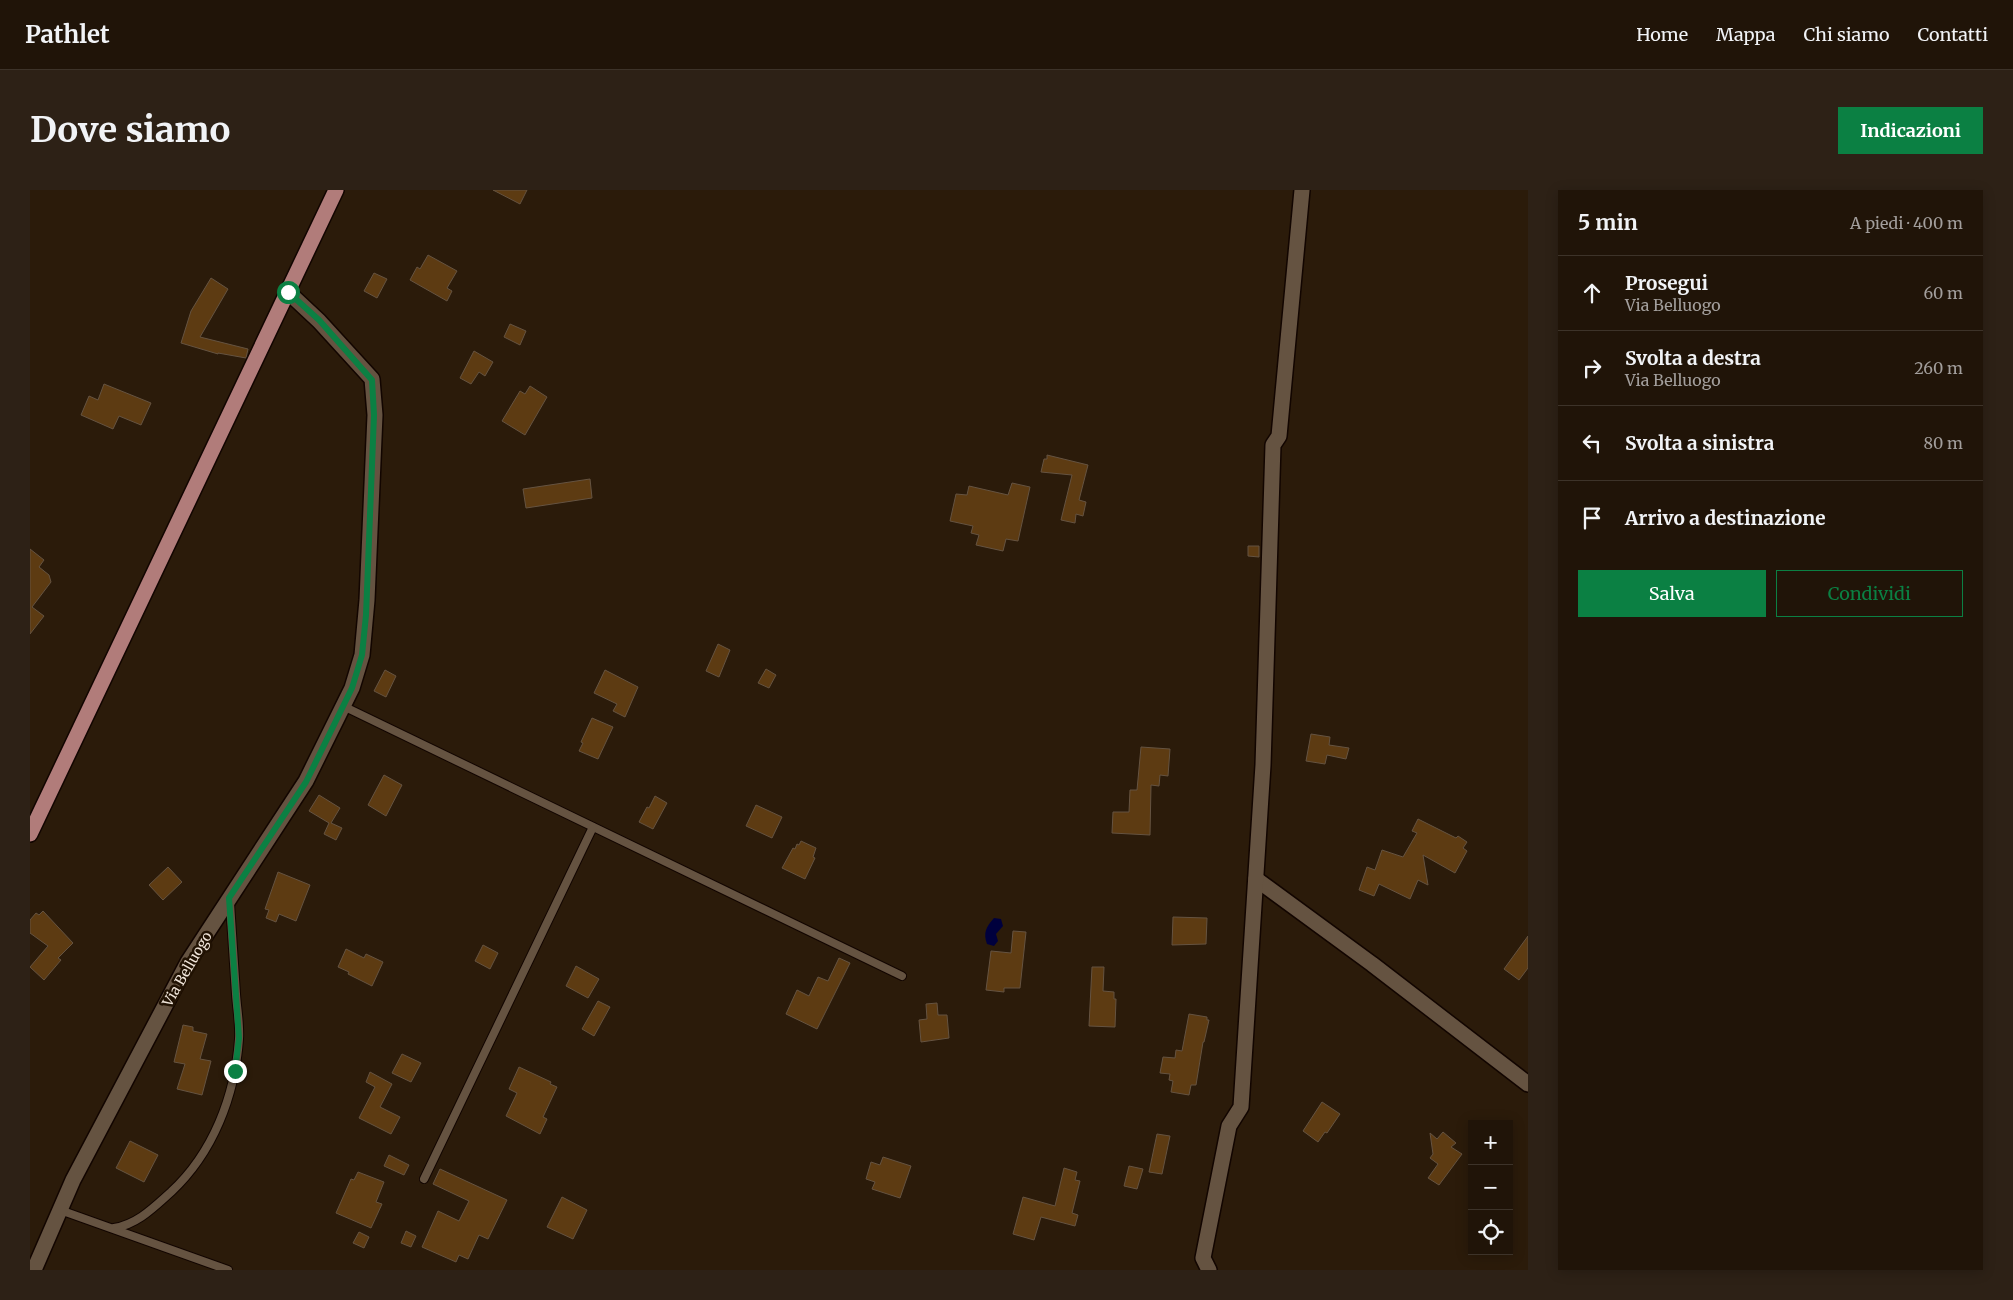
<!DOCTYPE html>
<html lang="it">
<head>
<meta charset="utf-8">
<style>
  :root { --surface:#201408; --page:#2d2116; --text:#f1f3f6; --muted:#a29e9c; --line:#3d3329; --accent:#0b8043 }
  body { margin:0; font-family:Merriweather,serif; background:var(--page); color:var(--text) }
  .controls { position:absolute; right:15px; bottom:15px; display:grid; overflow:hidden; border-radius:0px; box-shadow:0 2px 12px #0003 }
  .controls button { width:45px; height:45px; display:grid; place-items:center; padding:0; border:0; border-bottom:1px solid var(--line); background:var(--surface); color:var(--text); font:25px sans-serif }
  .stop { position:absolute; width:15px; height:15px; margin:-11px; border:4px solid #0b8043; border-radius:50%; background:#fff }
  .stop.end { background:#0b8043; border-color:#fff; box-shadow:0 1px 5px #0008 }
  .list { margin:0; padding:0; list-style:none }
  h2 { display:flex; justify-content:space-between; align-items:center; height:65px; margin:0; padding:0 20px; font-size:21px }
  h2 small { font-size:16px; font-weight:400; color:var(--muted) }
  .list li { display:grid; grid-template-columns:32px 1fr auto; gap:15px; align-items:center; box-sizing:border-box; height:75px; padding:0 20px; border-top:1px solid var(--line) }
  .list b { display:block; font-size:19px; white-space:nowrap }
  .list p { margin:0; font-size:16px; white-space:nowrap; color:var(--muted) }
  .list em { font-size:16px; font-style:normal; color:var(--muted) }
  .actions { display:flex; gap:10px; padding:15px 20px }
  .actions a { flex:1; padding:11px 0; border:1px solid var(--accent); border-radius:0px; text-align:center; font-size:18px; color:var(--accent) }
  .actions .main { background:var(--accent); color:#fff }
  .icon { flex:none; width:28px; height:28px; fill:none; stroke:currentColor; stroke-width:2; stroke-linecap:round; stroke-linejoin:round }
  .map { position:relative; flex:none; width:1498px; height:1080px; overflow:hidden; border-radius:0px }
  header { display:flex; align-items:center; gap:30px; box-sizing:border-box; height:70px; padding:0 25px; background:var(--surface); border-bottom:1px solid var(--line) }
  header strong { font-size:24px }
  nav { display:flex; gap:28px; margin-inline-start:auto; font-size:18px }
  .intro { display:flex; align-items:center; justify-content:space-between; box-sizing:border-box; height:120px; padding:0 30px }
  h1 { margin:0; font-size:35px }
  .button { padding:12px 22px; border-radius:0px; background:var(--accent); color:#fff; font-size:18px; font-weight:700 }
  main { display:flex; gap:30px; padding:0 30px }
  aside { flex:1; background:var(--surface); border-radius:0px; box-shadow:0 2px 12px #0003 }
  .map>svg:first-child { display:block }
  .water { fill:#00003d }
  .building { fill:#5d3b12; stroke:#655341 }
  .lines { fill:none; stroke-linecap:round; stroke-linejoin:round }
  .lane-casing { stroke:#120500; stroke-width:10 }
  .street-casing { stroke:#120500; stroke-width:18 }
  .primary-casing { stroke:#120500; stroke-width:18 }
  .lane { stroke:#655341; stroke-width:8 }
  .street { stroke:#655341; stroke-width:15 }
  .primary { stroke:#b17c7a; stroke-width:15 }
  .route { stroke:#0b8043; stroke-width:6 }
  .labels { text-anchor:middle; dominant-baseline:central; stroke-width:5; stroke-linejoin:round; paint-order:stroke }
  .street-label { font-size:14px; fill:#f1e6db; stroke:#211203 }
</style>
</head>
<body>
<header>
<strong>Pathlet</strong>
<nav><a>Home</a><a>Mappa</a><a>Chi siamo</a><a>Contatti</a></nav>
</header>
<div class="intro"><h1>Dove siamo</h1><a class="button">Indicazioni</a></div>
<main>
<div class="map">
<svg width="1498" height="1080" viewBox="0 0 1498 1080">
  <rect width="100%" height="100%" fill="#2b1b0a"/>
  <!-- water -->
  <path class="water" d="M964,728L971,729L973,736L966,744L968,751L964,756L957,754C953,743 956,737 964,728Z"/>
  <!-- building -->
  <g class="building">
    <path d="M463,0H497L490,14Z"/>
    <path d="M398,65L427,81L417,98L422,101L417,111L380,90L387,77L390,79Z"/>
    <path d="M344,83L357,89L347,108L334,101Z"/>
    <path d="M181,88L198,99L170,147L218,159L216,168L188,163V164L151,153L161,121Z"/>
    <path d="M480,134L496,141L490,155L474,147Z"/>
    <path d="M444,161L463,172L455,186L449,182L441,194L430,188Z"/>
    <path d="M74,194L121,213L111,235L89,226L83,239L51,225L59,206L68,210Z"/>
    <path d="M500,196L517,207L495,245L472,231L490,201L495,204Z"/>
    <path d="M1017,265L1058,275L1049,310L1056,312L1053,326L1046,324L1045,333L1031,330L1042,285L1011,282L1014,269H1017Z"/>
    <path d="M560,289L562,308L496,318L493,299Z"/>
    <path d="M982,293L1000,297L988,351L976,349L973,361L946,355L949,345L941,343L943,336L920,331L926,304L937,305L939,296L978,305Z"/>
    <path d="M1218,356H1229V367L1218,366Z"/>
    <path d="M0,359L14,370L9,377L19,385L21,392L2,417L14,426L0,444Z"/>
    <path d="M688,454L700,460L689,487L676,481Z"/>
    <path d="M736,479L746,485L739,498L728,493Z"/>
    <path d="M355,480L366,486L356,507L344,501Z"/>
    <path d="M575,480L608,497L595,527L583,521L587,514L564,503Z"/>
    <path d="M562,528L583,537L568,569L549,561L553,553L551,552Z"/>
    <path d="M1281,544L1300,547L1299,555L1319,558L1316,569L1297,565L1295,574L1276,571Z"/>
    <path d="M1111,557L1140,559L1138,586L1130,585L1129,596L1121,595L1120,645L1082,643L1083,622H1099L1100,600H1107Z"/>
    <path d="M354,585L372,595L356,626L338,615Z"/>
    <path d="M289,605L310,618L301,633L312,638L306,650L294,644L299,633L279,621Z"/>
    <path d="M625,606L637,613L623,639L609,632L617,617L619,618Z"/>
    <path d="M726,615L752,627L742,648L716,636Z"/>
    <path d="M1388,629L1426,648L1428,646L1437,652L1433,658L1437,661L1425,683L1393,665L1398,695L1388,690L1380,709L1349,694L1344,706L1329,700L1337,677L1345,680L1352,660L1373,667L1387,643L1382,641Z"/>
    <path d="M771,651L786,658L783,667L785,668L775,689L752,678L763,658L765,659L767,654L769,655Z"/>
    <path d="M138,677L152,692L133,710L119,695Z"/>
    <path d="M248,682L280,695L266,731L249,724L246,732L236,728L239,720L235,719Z"/>
    <path d="M13,721L43,753L28,768L31,770L14,790L0,777L18,756L0,743V730L6,723L9,725Z"/>
    <path d="M1143,727L1177,728L1176,754L1142,755Z"/>
    <path d="M983,741L996,742L990,798H974V802L956,800L961,761L981,763Z"/>
    <path d="M1498,746V778L1489,790L1474,779Z"/>
    <path d="M453,755L468,763L460,779L445,771Z"/>
    <path d="M316,759L334,768L336,764L353,772L342,796L318,784L319,782L308,777Z"/>
    <path d="M809,768L820,773L787,839L756,824L767,800L779,806L788,787L798,791Z"/>
    <path d="M546,776L569,789L558,808L536,796Z"/>
    <path d="M1062,777H1074L1073,801L1084,802V809H1086L1085,837L1059,836Z"/>
    <path d="M568,811L580,817L564,846L552,839Z"/>
    <path d="M907,813L908,825H917L919,848L891,852L889,830L897,829L896,814Z"/>
    <path d="M1159,824L1177,827V830H1179L1174,852H1173L1166,895H1161L1159,905L1141,902L1143,891L1139,890L1140,884L1130,883L1133,867L1145,868L1146,860L1152,861Z"/>
    <path d="M153,835L163,837V841L177,844L170,869L181,871L172,905L147,899L155,874L144,872Z"/>
    <path d="M372,864L391,873L381,892L362,883Z"/>
    <path d="M489,877L521,892L520,894L527,897L513,927L517,929L510,944L476,926L487,903L479,899Z"/>
    <path d="M340,882L362,894L350,917L370,927L361,944L329,928L345,897L336,892Z"/>
    <path d="M1292,912L1310,924L1297,943L1295,942L1288,952L1273,941Z"/>
    <path d="M1413,942L1426,953L1421,957L1432,964L1409,995L1398,988L1408,974L1400,968L1403,964L1400,943L1407,949Z"/>
    <path d="M1127,944L1140,946L1132,984L1119,982Z"/>
    <path d="M100,951L128,965L114,992L86,978Z"/>
    <path d="M359,965L379,975L374,985L354,976Z"/>
    <path d="M853,967L881,976L870,1008L842,999L845,992L836,989L841,972L850,975Z"/>
    <path d="M1099,976L1113,979L1107,999L1094,996Z"/>
    <path d="M1034,978L1047,982L1045,990L1050,991L1042,1023L1048,1025L1045,1036L1011,1027L1004,1050L983,1044L993,1007L1025,1016Z"/>
    <path d="M410,979L477,1010L458,1049L449,1045L438,1069L429,1065L426,1072L392,1057L408,1021L429,1031L439,1011L403,994Z"/>
    <path d="M328,982L354,992L346,1012L352,1014L341,1038L306,1023L321,989L324,990Z"/>
    <path d="M532,1007L557,1020L543,1049L517,1037Z"/>
    <path d="M376,1041L386,1046L381,1057L371,1053Z"/>
    <path d="M329,1042L339,1047L334,1058L323,1053Z"/>
  </g>
  <g class="lines">
    <defs>
      <g id="lane">
        <path d="M313,516L872,786"/>
        <path d="M394,989L563,637"/>
        <path d="M30,1020L198,1080"/>
        <path d="M84,1038C108,1034 124,1017 141,1002C183,963 205,906 209,849C210,835 207,819 206,804C204,773 202,743 200,713"/>
      </g>
      <g id="street">
        <path d="M1226,689L1342,774L1498,894"/>
        <path d="M4,1080L43,990L158,772L276,591L322,498L332,465L337,410L345,225L342,189L289,131L258,102"/>
        <path d="M1179,1080L1173,1068L1199,936L1211,917L1233,575L1243,255L1249,246L1272,0"/>
      </g>
      <path id="primary" d="M0,644L306,0"/>
    </defs>
    <!-- lane casing -->
    <use href="#lane" class="lane-casing"/>
    <!-- street casing -->
    <use href="#street" class="street-casing"/>
    <!-- primary casing -->
    <use href="#primary" class="primary-casing"/>
    <!-- lane -->
    <use href="#lane" class="lane"/>
    <!-- street -->
    <use href="#street" class="street"/>
    <!-- primary -->
    <use href="#primary" class="primary"/>
  </g>
  <g class="lines">
    <!-- route -->
    <path class="route" d="M205,881L209,848L199,708L276,592L322,498L332,465L336,425L344,225L342,190L289,130L258,102"/>
  </g>
  <g class="labels">
    <!-- street labels -->
    <g class="street-label">
      <text transform="translate(157 779) rotate(-60)">Via Belluogo</text>
    </g>
  </g>
</svg>
<div class="controls">
<button>+</button>
<button>−</button>
<button><svg class="icon" aria-label="locate" viewBox="0 0 24 24"><circle cx="12" cy="12" r="6"/><path d="M12 2v4M12 18v4M2 12h4M18 12h4"/></svg></button>
</div>
<div class="stop" style="left:258px;top:102px"></div>
<div class="stop end" style="left:205px;top:881px"></div>
</div>
<aside>
<h2>5 min<small>A piedi · 400 m</small></h2>
<ul class="list">
<li><svg class="icon" aria-label="ahead" viewBox="0 0 24 24"><path d="M12 20V5M6 11l6-6 6 6"/></svg><div><b>Prosegui</b><p>Via Belluogo</p></div><em>60 m</em></li>
<li><svg class="icon" aria-label="right" viewBox="0 0 24 24"><path d="M7 20v-9h11M14 6l5 5-5 5"/></svg><div><b>Svolta a destra</b><p>Via Belluogo</p></div><em>260 m</em></li>
<li><svg class="icon" aria-label="left" viewBox="0 0 24 24"><path d="M17 20v-9H6M10 6l-5 5 5 5"/></svg><div><b>Svolta a sinistra</b></div><em>80 m</em></li>
<li><svg class="icon" aria-label="arrive" viewBox="0 0 24 24"><path d="M6 21V4h12l-3 4 3 4H6"/></svg><div><b>Arrivo a destinazione</b></div></li>
</ul>
<div class="actions"><a class="main">Salva</a><a>Condividi</a></div>
</aside>
</main>
</body>
</html>
